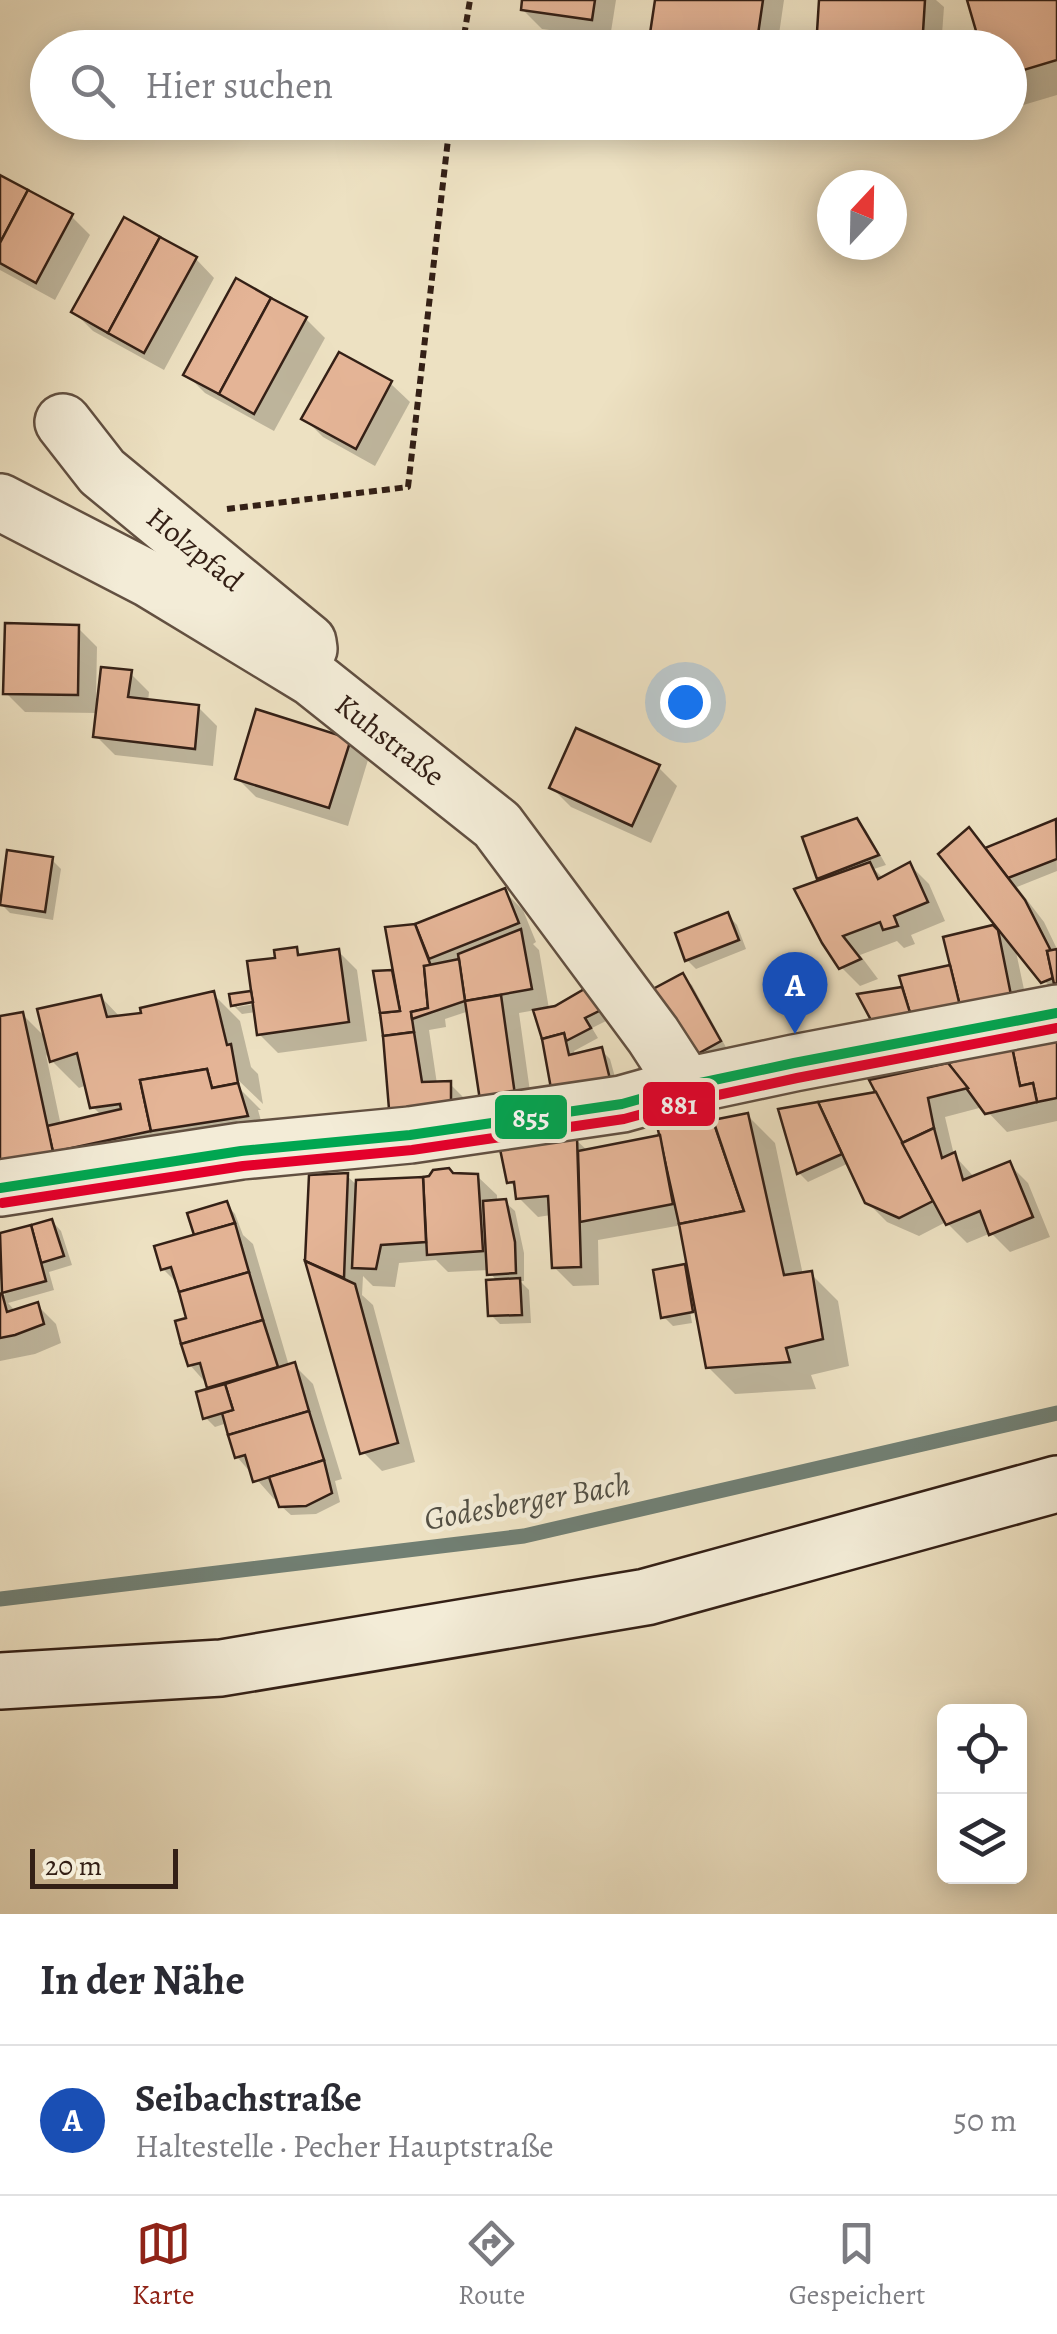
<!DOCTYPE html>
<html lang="de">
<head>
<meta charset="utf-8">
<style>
  :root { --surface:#fff; --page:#f2f2f3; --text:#2b2b33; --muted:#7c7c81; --line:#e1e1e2; --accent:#8f2418 }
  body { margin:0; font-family:Alegreya,serif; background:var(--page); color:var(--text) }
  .controls { position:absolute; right:30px; bottom:30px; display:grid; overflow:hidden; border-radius:15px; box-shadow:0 5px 25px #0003 }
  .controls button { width:90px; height:90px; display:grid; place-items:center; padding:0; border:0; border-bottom:2px solid var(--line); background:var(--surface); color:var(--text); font:50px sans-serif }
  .compass { position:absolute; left:817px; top:170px; width:90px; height:90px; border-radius:50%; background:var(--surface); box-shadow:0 5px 25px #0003; rotate:22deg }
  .scale { position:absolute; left:30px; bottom:25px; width:148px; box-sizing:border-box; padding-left:10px; border:5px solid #342016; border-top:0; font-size:28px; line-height:35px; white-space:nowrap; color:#342016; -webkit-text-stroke:8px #f3ecd7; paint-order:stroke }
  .you { position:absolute; left:685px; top:702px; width:35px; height:35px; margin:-25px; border:8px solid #fff; border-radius:50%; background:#1a73e8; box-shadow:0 0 0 15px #1a73e833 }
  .badge { display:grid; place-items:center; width:65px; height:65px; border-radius:50%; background:var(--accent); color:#fff; font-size:32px; font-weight:700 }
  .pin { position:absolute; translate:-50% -82px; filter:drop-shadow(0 2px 5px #0008) }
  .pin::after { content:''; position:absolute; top:52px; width:35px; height:30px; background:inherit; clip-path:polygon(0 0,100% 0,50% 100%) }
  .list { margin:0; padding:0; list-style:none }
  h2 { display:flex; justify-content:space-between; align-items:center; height:130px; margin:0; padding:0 40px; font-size:42px }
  h2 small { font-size:32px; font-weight:400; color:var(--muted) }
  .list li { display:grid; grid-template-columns:65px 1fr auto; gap:30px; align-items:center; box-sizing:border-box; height:150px; padding:0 40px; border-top:2px solid var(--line) }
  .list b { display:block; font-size:38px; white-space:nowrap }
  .list p { margin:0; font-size:32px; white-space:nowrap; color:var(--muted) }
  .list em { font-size:32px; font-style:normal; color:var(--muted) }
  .icon { flex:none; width:55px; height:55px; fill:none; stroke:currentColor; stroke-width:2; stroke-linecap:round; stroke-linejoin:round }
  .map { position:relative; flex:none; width:1057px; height:1914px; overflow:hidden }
  .search { position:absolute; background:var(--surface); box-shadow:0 5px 25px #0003; left:30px; right:30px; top:30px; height:110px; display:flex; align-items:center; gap:25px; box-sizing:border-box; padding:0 35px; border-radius:55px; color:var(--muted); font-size:38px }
  .sheet { height:280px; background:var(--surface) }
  nav { display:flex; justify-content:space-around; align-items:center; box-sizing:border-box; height:140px; border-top:2px solid var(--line); background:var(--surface); font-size:28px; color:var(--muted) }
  nav a { display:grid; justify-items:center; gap:5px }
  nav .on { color:var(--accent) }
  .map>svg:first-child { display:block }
  .shadow { fill:#0003; fill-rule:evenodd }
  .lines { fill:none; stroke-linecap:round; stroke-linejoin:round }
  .stream { stroke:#717f73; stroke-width:15 }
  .building { fill:#e4b496; stroke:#342016; stroke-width:2.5 }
  .minor-casing { stroke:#625041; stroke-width:60 }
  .secondary-casing { stroke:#342016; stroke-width:60 }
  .path { stroke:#342016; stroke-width:6; stroke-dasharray:8 5; stroke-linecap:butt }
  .minor { stroke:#f3ecd7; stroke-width:55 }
  .secondary { stroke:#f3ecd7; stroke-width:55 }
  .bus-1-casing { stroke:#f3ecd7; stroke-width:18 }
  .bus-2-casing { stroke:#f3ecd7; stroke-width:18 }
  .bus-1 { stroke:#00a651; stroke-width:10 }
  .bus-2 { stroke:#e4002b; stroke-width:10 }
  .labels { text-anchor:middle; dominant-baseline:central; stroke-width:9; stroke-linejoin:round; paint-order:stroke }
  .street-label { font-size:30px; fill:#342016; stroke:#f3ecd7 }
  .water-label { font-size:32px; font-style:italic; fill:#524f44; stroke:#f3ecd7 }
  .line-badge { stroke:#f3ecd7; stroke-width:4 }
  .badge-label { font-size:28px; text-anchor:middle; font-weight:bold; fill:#fff }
</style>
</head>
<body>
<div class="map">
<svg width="1057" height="1914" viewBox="0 0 1057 1914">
  <rect width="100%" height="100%" fill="#ede1c2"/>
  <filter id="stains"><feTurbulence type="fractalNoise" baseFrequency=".002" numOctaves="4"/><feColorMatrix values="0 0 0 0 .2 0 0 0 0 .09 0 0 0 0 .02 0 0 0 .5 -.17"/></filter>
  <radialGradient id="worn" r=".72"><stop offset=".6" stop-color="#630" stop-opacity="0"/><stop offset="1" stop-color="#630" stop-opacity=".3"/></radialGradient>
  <!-- shadow -->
  <g class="shadow">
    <path d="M525,0H616L610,38L542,29L523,10Z"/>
    <path d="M657,0H784L777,48H660L652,39Z"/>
    <path d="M821,0H936L944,7L941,48H818Z"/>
    <path d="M970,0H1057V95L1020,106L1010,95V48Z"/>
    <path d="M0,178L71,216L90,235L55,300L0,270Z"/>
    <path d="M196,259L214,278L164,370L93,331L74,312Z"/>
    <path d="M306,319L325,338L274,431L205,393L186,374Z"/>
    <path d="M340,355L391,384L410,402L375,466L323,437L304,418Z"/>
    <path d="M78,628L97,647L96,698H100L130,673L149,692L148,702L198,707L217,726L213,766L115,755L96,736L98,713L25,712L6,693Z"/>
    <path d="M349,741L368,760L348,826L256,797L237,778Z"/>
    <path d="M658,767L677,786L651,843L571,807L552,788Z"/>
    <path d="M856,821L866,830L886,865L874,869L884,879L910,865L929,884L945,921L911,935L915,944L904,948L897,941L860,955L878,979L860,986L841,967L823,881L819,877Z"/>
    <path d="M1056,822L1057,871L1017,887L1044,922L1057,949V995L1015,947L1029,1013L884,1030L861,996L905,989L954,973L946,939L997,926L969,830L988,850Z"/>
    <path d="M52,860L61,869L53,920L10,913L1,904Z"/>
    <path d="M504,891L523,910L536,942L533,944L539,950L549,1009L593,987L616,1016L592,1028L598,1038L574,1051L575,1056L601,1050L610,1059L618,1088L563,1102L536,1010L519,1013L534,1120L502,1125L469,1011L445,1019L446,1027L429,1030L437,1084H450L469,1103L411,1127L392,1108L376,974L395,972L416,927Z"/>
    <path d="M728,915L737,925L746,949L696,969L687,960Z"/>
    <path d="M296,950L303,956L338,951L357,970L367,1041L278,1053L259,1034L256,1012L242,1014L233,1005L232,996L254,993L249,964L278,960L277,952ZM254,1000L255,1004L237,1007V1002Z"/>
    <path d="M682,976L692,985L728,1051L702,1065L656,990Z"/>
    <path d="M213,994L240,1021L251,1067L258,1074L263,1104L235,1077V1084L261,1110H258L265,1135L10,1184L0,1018L23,1015L47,1039L101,997L121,1018L144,1015ZM46,1055L79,1088L87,1085L93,1107L102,1116L61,1126Z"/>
    <path d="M1057,1041V1121L1007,1132L983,1107L945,1117L954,1155L975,1178L1009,1164L1028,1183L1050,1237L1010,1252L991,1233L967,1243L946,1222L919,1236L887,1222L867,1202L849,1163L808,1182L799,1173L782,1111L880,1093Z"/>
    <path d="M709,1112L718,1122L748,1116L775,1143L803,1275L811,1274L838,1301L849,1366L811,1375L816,1389L735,1394L708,1367L689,1274H684L692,1323L673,1326L664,1317L684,1267L691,1274L682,1225L598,1240L599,1285L573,1286L554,1267L551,1215L538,1217L519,1198L518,1190L509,1181L576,1140L589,1152L663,1137Z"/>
    <path d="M452,1175L477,1176L497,1195V1203L505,1202L515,1211L524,1253V1281H520L529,1290L531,1323L500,1324L491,1315L498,1282L490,1273L489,1270L448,1272L436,1260L399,1263L395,1287L373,1286L363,1276L362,1295L373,1305L415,1462L382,1471L363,1452L307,1260L347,1176L358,1186V1182L430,1178Z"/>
    <path d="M226,1204L235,1214L243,1235L253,1244L289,1366L294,1365L313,1384L342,1479L335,1481L340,1502L316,1514L291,1515L281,1506L279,1498L274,1499L237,1457L227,1423L215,1427L205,1417L212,1390L190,1365V1320L179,1285L163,1269Z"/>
    <path d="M52,1221L61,1231L72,1265L49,1272L54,1290L8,1303L16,1312L37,1305L56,1324L61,1343L35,1354L0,1361V1296L5,1295L0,1278V1236Z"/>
  </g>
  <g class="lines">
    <!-- stream -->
    <path class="stream" d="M0,1599L524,1536L1057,1413"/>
  </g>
  <!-- building -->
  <g class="building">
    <path d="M522,0H595L592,20L521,10Z"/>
    <path d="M655,0H763L756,48H699L649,40Z"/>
    <path d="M819,0H925L922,48H816Z"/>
    <path d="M967,0H1057V60L1010,74V48H981Z"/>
    <path d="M0,175L28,190L0,243Z"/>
    <path d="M28,190L73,214L36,283L0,263V243Z"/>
    <path d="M124,217L160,237L108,333L71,312Z"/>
    <path d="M160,237L197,257L144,353L108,333Z"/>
    <path d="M236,278L271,298L219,394L183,375Z"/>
    <path d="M271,298L307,317L254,414L219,394Z"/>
    <path d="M339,352L392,381L356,449L301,419Z"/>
    <path d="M5,623L79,625L78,695L3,694Z"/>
    <path d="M101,667L132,670L128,697L199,705L195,749L93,737Z"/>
    <path d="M256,709L351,739L329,808L235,779Z"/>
    <path d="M576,728L660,765L632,826L549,788Z"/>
    <path d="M857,818L879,855L817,879L802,837Z"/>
    <path d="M1056,819L1057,859L1008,878L985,848Z"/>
    <path d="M969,827L1025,900L1051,951H1047L1053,978L1041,983L938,854Z"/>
    <path d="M7,850L53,857L45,912L0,905Z"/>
    <path d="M870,862L878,879L910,862L928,902L894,916L898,926L883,930L880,922L843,936L861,959L839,969L822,943L794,889Z"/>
    <path d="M505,888L519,923L429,959L415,924Z"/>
    <path d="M728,912L739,940L685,961L675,933Z"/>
    <path d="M415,924L431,966H424L428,1008L411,1012L414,1032L383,1036L380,1013L400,1011L385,927Z"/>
    <path d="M993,925L998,930L1011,995L960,1006L943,937Z"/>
    <path d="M521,929L532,989L465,1001L458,954Z"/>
    <path d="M297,947L298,955L339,949L349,1022L257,1035L247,961L275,958L274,950Z"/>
    <path d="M1057,949V983L1054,984L1047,951Z"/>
    <path d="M459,959L465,1001L412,1019L411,1012L428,1008L424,966Z"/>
    <path d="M950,965L960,1006L911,1016L899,976Z"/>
    <path d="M392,970L400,1011L380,1013L373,971Z"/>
    <path d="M683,973L721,1041L690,1058L653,989Z"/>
    <path d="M593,984L609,1006L585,1018L591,1028L566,1041L564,1033L542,1039L533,1010L555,1006Z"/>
    <path d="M902,987L911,1016L872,1022L857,994Z"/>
    <path d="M214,991L227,1045L231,1044L238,1083L212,1088L207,1069L140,1080L151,1131L53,1152L47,1126L121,1109L120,1104L90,1108L77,1053L50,1062L37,1009L101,995L107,1017L141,1013L140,1008Z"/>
    <path d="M251,991L253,1002L231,1006L229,994Z"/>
    <path d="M501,995L516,1102L481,1107L465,1001Z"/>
    <path d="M23,1012L53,1152L0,1164V1016Z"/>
    <path d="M414,1032L422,1082L451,1081V1106L389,1109L383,1036Z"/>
    <path d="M564,1033L569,1055L602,1047L610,1079L552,1094L542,1039Z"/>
    <path d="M1057,1038V1098L1037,1102L1033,1083L1020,1086L1012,1047Z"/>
    <path d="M1012,1047L1020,1086L1033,1083L1037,1102L985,1114L948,1063Z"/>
    <path d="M948,1063L968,1088L928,1098L934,1128L902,1143L869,1080Z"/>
    <path d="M207,1069L212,1088L238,1083L248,1116L151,1131L140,1080Z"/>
    <path d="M876,1092L933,1201L899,1218L865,1203L818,1102Z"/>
    <path d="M818,1102L842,1154L797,1174L778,1109Z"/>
    <path d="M709,1109L744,1211L679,1224L656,1121Z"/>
    <path d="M748,1113L784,1275L812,1271L823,1339L786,1348L790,1362L706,1368L679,1224L744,1211L713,1120Z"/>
    <path d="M934,1128L942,1158L955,1152L963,1180L1010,1161L1033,1217L989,1235L980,1211L946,1225L902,1143Z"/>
    <path d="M660,1135L673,1204L580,1222L578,1151Z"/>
    <path d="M577,1137L581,1267L552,1268L548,1196L516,1199L514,1182L507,1183L500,1149Z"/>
    <path d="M449,1168L453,1173L478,1174L483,1251L427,1255L423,1177L429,1176L433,1170Z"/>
    <path d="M348,1173L344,1278L305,1261L309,1175Z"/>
    <path d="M423,1177L426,1242L381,1245L376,1269L352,1268L356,1180Z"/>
    <path d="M506,1199L515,1242L516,1273L487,1275L483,1201Z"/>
    <path d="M227,1201L235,1223L194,1235L187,1213Z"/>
    <path d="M52,1219L64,1256L41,1263L31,1225Z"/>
    <path d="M235,1223L249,1272L179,1292L171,1267L161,1270L154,1246Z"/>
    <path d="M31,1225L46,1281L2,1293L0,1233Z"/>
    <path d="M305,1261L355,1284L398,1443L360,1454Z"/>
    <path d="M685,1264L693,1312L661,1318L653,1270Z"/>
    <path d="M249,1272L263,1320L181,1344L175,1321L186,1318L179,1292Z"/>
    <path d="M520,1278L522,1315L488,1316L486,1280Z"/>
    <path d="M2,1293L7,1312L38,1302L44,1324L15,1335L0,1338V1294Z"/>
    <path d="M263,1320L278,1367L207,1388L200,1363L188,1366L181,1344Z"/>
    <path d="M295,1362L309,1411L228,1435L222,1413L233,1410L225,1384Z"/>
    <path d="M225,1384L233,1410L203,1419L196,1392Z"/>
    <path d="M309,1411L324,1460L253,1482L245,1455L235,1458L228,1435Z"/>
    <path d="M324,1460L332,1493L306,1506L279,1507L269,1477Z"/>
  </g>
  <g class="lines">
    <defs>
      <g id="minor">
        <path d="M63,422L102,472L308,642L309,649"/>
        <path d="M0,502L149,579L312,678L497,825L653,1035L686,1086"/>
        <path d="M0,1188L241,1151L410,1135L622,1104L686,1086L794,1063L1057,1013"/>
      </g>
      <path id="secondary" d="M0,1681L221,1668L646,1597L1057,1484"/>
    </defs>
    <!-- minor casing -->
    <use href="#minor" class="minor-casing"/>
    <!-- secondary casing -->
    <use href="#secondary" class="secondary-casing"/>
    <!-- path -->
    <g class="path">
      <path d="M462,48L470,0"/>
      <path d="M227,509L408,487L450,122"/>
    </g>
    <!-- minor -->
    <use href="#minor" class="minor"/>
    <!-- secondary -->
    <use href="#secondary" class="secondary"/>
    <defs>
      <path id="bus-1" d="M0,1188L241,1151L410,1135L622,1104L686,1086L794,1063L1057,1013"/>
      <path id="bus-2" d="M2,1203L243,1166L412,1150L624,1119L690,1101L797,1078L1057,1028"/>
    </defs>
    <!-- bus-1 casing -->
    <use href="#bus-1" class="bus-1-casing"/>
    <!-- bus-2 casing -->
    <use href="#bus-2" class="bus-2-casing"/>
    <!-- bus-1 -->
    <use href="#bus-1" class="bus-1"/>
    <!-- bus-2 -->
    <use href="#bus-2" class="bus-2"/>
  </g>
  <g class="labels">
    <!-- street labels -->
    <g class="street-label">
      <text transform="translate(195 549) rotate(39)">Holzpfad</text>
      <text transform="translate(390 740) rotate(38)">Kuhstraße</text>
    </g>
    <!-- water labels -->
    <g class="water-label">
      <text transform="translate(527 1501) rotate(-10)">Godesberger Bach</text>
    </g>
  </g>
  <g class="line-badge">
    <rect x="641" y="1080" width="76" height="48" rx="10" fill="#e4002b"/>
    <rect x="493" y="1093" width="76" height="48" rx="10" fill="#00a651"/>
  </g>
  <g class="badge-label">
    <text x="679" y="1114">881</text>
    <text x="531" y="1127">855</text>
  </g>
  <rect width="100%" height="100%" filter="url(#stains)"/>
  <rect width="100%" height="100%" fill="url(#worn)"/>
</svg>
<div class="controls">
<button><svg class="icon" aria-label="locate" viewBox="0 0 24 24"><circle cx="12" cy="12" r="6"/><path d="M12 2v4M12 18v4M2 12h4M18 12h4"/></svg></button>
<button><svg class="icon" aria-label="layers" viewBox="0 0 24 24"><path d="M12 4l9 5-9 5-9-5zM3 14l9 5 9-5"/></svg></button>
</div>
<svg class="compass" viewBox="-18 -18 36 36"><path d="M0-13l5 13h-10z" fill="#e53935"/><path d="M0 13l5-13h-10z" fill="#7c7c81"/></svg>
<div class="scale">20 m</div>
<div class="you"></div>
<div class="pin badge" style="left:795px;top:1034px;background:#1a4fb4">A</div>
<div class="search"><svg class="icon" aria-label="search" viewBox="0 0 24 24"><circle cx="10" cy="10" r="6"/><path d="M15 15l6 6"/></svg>Hier suchen</div>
</div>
<section class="sheet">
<h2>In der Nähe<small></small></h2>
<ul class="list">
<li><span class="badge" style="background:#1a4fb4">A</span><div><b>Seibachstraße</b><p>Haltestelle · Pecher Hauptstraße</p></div><em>50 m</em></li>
</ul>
</section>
<nav>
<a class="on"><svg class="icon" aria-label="map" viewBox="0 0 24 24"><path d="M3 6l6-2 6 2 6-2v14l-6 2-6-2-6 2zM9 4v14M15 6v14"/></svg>Karte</a>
<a><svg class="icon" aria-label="directions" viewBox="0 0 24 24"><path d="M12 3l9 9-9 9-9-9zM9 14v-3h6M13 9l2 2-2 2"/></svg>Route</a>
<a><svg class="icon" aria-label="saved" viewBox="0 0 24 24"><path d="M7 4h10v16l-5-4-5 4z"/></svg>Gespeichert</a>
</nav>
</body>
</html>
